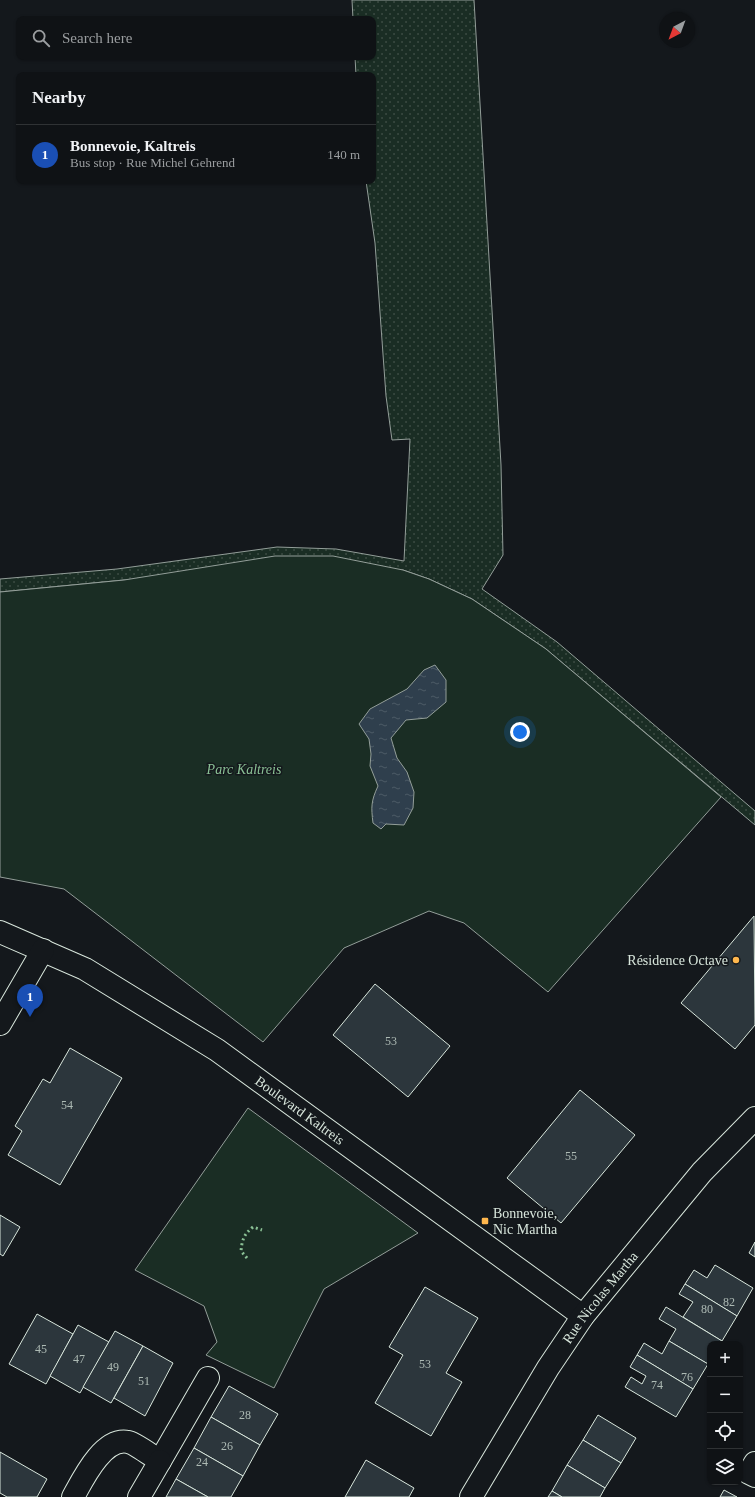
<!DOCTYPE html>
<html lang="en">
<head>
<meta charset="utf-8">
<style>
  :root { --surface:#0f1215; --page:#1d2022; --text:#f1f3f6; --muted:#9b9ea0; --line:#2f3234; --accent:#ffb74d }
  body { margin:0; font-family:Georgia,serif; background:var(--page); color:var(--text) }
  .controls { position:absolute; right:12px; bottom:12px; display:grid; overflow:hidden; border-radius:8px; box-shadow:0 1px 3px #0004 }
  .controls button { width:36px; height:36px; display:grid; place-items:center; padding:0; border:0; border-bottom:1px solid var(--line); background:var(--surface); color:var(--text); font:20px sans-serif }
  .compass { position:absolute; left:659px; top:12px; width:36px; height:36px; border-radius:50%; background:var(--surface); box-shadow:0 1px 3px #0004; rotate:221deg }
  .you { position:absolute; left:520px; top:732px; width:14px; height:14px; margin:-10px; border:3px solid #fff; border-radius:50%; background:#1a73e8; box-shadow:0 0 0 6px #1a73e833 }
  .badge { display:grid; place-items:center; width:26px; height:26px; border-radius:50%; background:var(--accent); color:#fff; font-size:13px; font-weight:700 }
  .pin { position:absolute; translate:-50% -33px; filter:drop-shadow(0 1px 2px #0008) }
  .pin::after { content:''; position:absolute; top:21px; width:14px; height:12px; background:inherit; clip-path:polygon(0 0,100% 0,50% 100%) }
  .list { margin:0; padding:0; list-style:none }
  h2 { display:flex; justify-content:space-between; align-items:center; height:52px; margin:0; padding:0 16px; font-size:17px }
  h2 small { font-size:13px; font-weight:400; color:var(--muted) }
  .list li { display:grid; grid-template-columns:26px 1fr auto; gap:12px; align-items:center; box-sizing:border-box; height:60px; padding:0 16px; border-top:1px solid var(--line) }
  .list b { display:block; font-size:15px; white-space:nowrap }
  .list p { margin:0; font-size:13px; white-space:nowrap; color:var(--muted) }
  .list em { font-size:13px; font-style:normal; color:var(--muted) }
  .icon { flex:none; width:22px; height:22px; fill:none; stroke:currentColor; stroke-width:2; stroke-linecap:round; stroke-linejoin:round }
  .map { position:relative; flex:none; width:755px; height:1497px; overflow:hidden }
  .search { position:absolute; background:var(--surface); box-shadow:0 1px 3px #0004; left:16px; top:16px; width:360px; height:44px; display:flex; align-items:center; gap:10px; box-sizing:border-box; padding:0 14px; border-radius:8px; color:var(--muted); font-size:15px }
  .panel { position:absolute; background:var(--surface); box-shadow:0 1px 3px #0004; left:16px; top:72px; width:360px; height:112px; border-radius:8px }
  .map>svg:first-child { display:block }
  .grass { fill:url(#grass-dots); stroke:#939e99 }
  .park { fill:#1a2d24; stroke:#939e99 }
  .water { fill:url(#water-ripples); stroke:#939e99 }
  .building { fill:#2c363c; stroke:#d8e6dc }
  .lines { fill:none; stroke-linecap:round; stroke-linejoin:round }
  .minor-casing { stroke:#d8e6dc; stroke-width:24 }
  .tertiary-casing { stroke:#d8e6dc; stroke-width:24 }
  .minor { stroke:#14181c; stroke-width:22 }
  .tertiary { stroke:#14181c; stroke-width:22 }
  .hedge { stroke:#8ac095; stroke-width:3; stroke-dasharray:2 3; stroke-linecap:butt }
  .poi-dot { fill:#ffb74d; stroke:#14181c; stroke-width:1.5 }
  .labels { text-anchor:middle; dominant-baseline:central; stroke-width:3; stroke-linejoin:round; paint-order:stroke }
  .number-label { font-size:12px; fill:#adbab4 }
  .park-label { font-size:14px; font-style:italic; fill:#8ac095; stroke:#14181c }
  .poi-label { font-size:14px; fill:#d8e6dc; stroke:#14181c; text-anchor:end }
  .street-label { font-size:14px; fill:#d8e6dc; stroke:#14181c }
</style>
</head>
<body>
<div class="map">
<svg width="755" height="1497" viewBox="0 0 755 1497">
  <defs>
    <pattern id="grass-dots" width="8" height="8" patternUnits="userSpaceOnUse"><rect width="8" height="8" fill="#1a2d24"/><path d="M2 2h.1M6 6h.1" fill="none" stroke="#3b4b43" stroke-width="1.8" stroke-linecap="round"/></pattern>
    <pattern id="water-ripples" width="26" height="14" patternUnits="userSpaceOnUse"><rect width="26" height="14" fill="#2f3f4d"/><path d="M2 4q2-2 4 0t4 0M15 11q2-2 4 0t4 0" fill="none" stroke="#4c5b66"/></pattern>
  </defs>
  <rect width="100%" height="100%" fill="#14181c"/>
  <!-- grass -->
  <path class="grass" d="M352,0H474L501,465L503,555L482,589L557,642L755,811V825L546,649L472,599L429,579L403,570L124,580L0,592V579L117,569L277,547L336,549L404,561L410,439L392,440L386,396L375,243L366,181H373V75H356L355,57H373V19H353Z"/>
  <!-- park -->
  <g class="park">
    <path d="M275,556H333L403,570L429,579L472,599L546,649L721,797L548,992L464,923L429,911L344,948L263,1042L64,889L0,877V592L124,580Z"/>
    <path d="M248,1108L418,1233L324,1289L274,1388L206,1355L217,1342L204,1306L135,1270Z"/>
  </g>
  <!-- water -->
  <path class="water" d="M435,665L446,680V702L427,718L406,720L391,738L397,758L407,772L414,792L413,808L404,825L386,824L381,829L373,823C371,807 371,801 378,786L370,766L371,754L369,739L359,724L370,709L407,689L424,670Z"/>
  <!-- building -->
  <g class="building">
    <path d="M754,916L755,1025L735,1049L681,1003Z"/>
    <path d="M375,984L450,1046L408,1097L333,1035Z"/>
    <path d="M70,1048L122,1078L60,1185L8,1155L22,1131L15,1126L43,1079L50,1083Z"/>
    <path d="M580,1090L635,1135L561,1223L507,1178Z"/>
    <path d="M0,1215L20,1227L3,1256L0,1254Z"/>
    <path d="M755,1242V1257L749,1253Z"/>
    <path d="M715,1265L753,1288L737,1316L685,1284L694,1270L707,1278Z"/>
    <path d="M685,1284L737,1316L722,1341L683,1317L693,1302L679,1294Z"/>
    <path d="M425,1287L478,1318L446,1373L462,1382L431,1436L375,1403L403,1355L389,1347Z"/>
    <path d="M666,1307L722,1341L720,1344H710V1361L708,1364L669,1341L676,1329L659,1319Z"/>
    <path d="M37,1314L73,1334L46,1384L9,1364Z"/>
    <path d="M78,1325L109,1342L80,1393L50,1376Z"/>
    <path d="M115,1331L143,1346L111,1403L83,1387Z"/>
    <path d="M669,1341L708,1364L693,1389L637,1355L644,1343L662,1354Z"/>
    <path d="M143,1346L173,1363L145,1416L114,1398Z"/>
    <path d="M637,1355L693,1389L676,1417L625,1387L631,1377L642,1384L646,1376L630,1367Z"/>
    <path d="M229,1386L278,1414L260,1445L211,1417Z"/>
    <path d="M598,1415L636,1438L621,1463L583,1440Z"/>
    <path d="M211,1417L260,1445L243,1476L194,1448Z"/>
    <path d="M583,1440L621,1463L605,1488L567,1465Z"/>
    <path d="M194,1448L243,1476L231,1497H208L176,1479Z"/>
    <path d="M0,1452L47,1479L37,1497H7L0,1493Z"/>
    <path d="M366,1460L414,1488L409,1497H345Z"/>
    <path d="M567,1465L605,1488L600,1497H562L552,1491Z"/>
    <path d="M176,1479L208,1497H166Z"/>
    <path d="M724,1490L737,1497H720Z"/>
    <path d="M552,1491L562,1497H548Z"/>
  </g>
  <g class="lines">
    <defs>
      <g id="minor">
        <path id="s1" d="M0,932L85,969L217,1050L583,1316"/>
        <path d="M0,1024L43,950"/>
        <path d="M755,1463L749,1473L755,1476"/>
        <path d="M73,1497C83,1479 103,1437 128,1442C135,1443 153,1457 160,1461L208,1378"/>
        <path d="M139,1497L160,1461"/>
      </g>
      <g id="tertiary">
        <path id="s2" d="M471,1497L548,1368L583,1316L702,1172L755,1118"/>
      </g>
    </defs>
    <!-- minor casing -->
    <use href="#minor" class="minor-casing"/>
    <!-- tertiary casing -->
    <use href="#tertiary" class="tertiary-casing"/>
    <!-- minor -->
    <use href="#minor" class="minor"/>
    <!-- tertiary -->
    <use href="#tertiary" class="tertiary"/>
    <!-- hedge -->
    <path class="hedge" d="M247,1258L241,1251C242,1240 244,1234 253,1227L262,1230"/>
  </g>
  <!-- markers -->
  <g class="poi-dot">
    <circle cx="736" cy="960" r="4"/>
    <rect x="481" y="1217" width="8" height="8" rx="2"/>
  </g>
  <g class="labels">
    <!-- number labels -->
    <g class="number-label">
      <text x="391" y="1041">53</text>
      <text x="67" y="1105">54</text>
      <text x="571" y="1156">55</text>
      <text x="729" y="1302">82</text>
      <text x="707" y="1309">80</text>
      <text x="41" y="1349">45</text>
      <text x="79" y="1359">47</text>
      <text x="425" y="1364">53</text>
      <text x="113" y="1367">49</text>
      <text x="687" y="1377">76</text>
      <text x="144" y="1381">51</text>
      <text x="657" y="1385">74</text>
      <text x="245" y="1415">28</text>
      <text x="227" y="1446">26</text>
      <text x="202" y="1462">24</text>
    </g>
    <!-- park labels -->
    <g class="park-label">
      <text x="244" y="769">Parc Kaltreis</text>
    </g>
    <!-- poi labels -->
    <g class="poi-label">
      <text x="728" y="960">Résidence Octave</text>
      <text x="493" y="1213" text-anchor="start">Bonnevoie,<tspan x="493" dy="16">Nic Martha</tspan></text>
    </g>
    <!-- street labels -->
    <g class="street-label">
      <text stroke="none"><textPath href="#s1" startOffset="350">Boulevard Kaltreis</textPath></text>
      <text stroke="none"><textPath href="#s2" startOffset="238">Rue Nicolas Martha</textPath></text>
    </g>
  </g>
</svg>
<div class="controls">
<button>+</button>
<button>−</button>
<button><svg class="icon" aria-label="locate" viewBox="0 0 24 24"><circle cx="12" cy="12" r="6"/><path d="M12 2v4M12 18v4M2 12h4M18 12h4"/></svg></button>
<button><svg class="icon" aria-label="layers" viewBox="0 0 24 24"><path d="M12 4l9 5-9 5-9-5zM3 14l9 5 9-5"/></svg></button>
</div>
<svg class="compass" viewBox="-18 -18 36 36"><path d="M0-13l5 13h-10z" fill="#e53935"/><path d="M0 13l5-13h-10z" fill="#9b9ea0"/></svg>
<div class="you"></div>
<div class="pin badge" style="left:30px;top:1017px;background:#1a4fb4">1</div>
<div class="search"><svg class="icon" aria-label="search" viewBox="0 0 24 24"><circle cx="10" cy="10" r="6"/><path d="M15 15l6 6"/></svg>Search here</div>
<section class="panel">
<h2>Nearby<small></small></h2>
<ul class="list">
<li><span class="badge" style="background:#1a4fb4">1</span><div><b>Bonnevoie, Kaltreis</b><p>Bus stop · Rue Michel Gehrend</p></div><em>140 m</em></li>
</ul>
</section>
</div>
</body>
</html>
